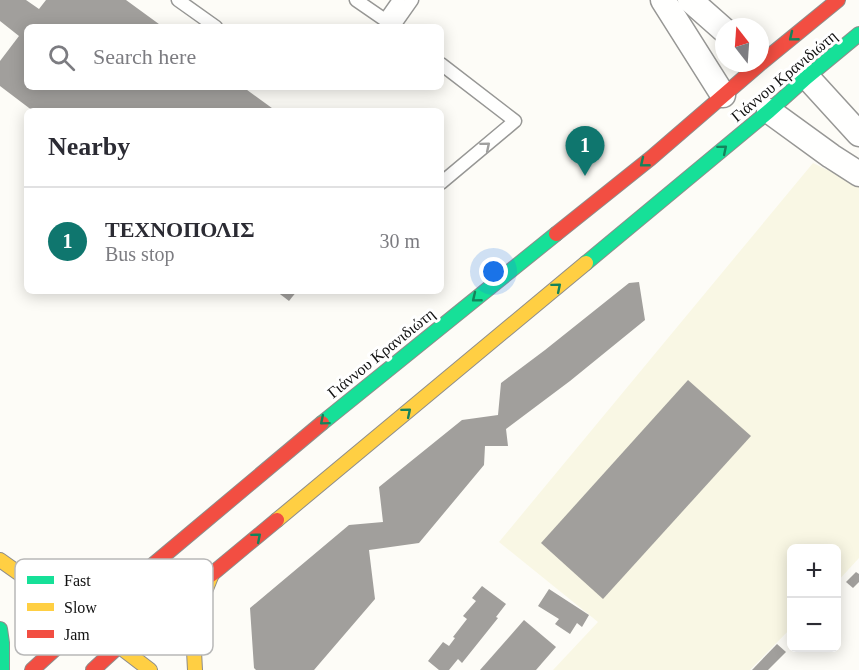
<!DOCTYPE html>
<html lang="en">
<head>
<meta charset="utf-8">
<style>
  :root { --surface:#fff; --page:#f2f2f3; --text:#2b2b33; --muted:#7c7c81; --line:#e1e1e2; --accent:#0f766e }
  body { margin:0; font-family:"Times New Roman",serif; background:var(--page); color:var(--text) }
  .controls { position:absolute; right:18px; bottom:18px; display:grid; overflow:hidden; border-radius:9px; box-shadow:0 3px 15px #0003 }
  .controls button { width:54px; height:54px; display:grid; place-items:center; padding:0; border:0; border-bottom:2px solid var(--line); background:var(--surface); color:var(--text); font:30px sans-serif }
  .compass { position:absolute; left:715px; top:18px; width:54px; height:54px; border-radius:50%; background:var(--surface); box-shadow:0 3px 15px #0003; rotate:343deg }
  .you { position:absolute; left:494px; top:272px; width:21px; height:21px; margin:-15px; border:4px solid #fff; border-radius:50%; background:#1a73e8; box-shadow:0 0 0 9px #1a73e833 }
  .badge { display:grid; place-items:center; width:39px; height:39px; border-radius:50%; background:var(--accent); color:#fff; font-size:20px; font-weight:700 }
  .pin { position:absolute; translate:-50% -50px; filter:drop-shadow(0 2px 3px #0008) }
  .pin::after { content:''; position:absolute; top:32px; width:21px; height:18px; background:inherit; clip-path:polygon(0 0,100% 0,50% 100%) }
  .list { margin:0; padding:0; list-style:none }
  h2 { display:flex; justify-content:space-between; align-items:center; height:78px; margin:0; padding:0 24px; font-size:26px }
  h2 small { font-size:20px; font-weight:400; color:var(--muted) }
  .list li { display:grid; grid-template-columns:39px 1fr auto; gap:18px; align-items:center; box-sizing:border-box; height:108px; padding:0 24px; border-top:2px solid var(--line) }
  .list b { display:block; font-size:22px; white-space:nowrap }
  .list p { margin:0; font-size:20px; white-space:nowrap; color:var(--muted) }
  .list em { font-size:20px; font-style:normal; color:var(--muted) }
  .icon { flex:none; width:33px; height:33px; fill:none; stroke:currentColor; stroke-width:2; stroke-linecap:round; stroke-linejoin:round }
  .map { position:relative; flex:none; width:859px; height:670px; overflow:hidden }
  .search { position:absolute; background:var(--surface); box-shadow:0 3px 15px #0003; left:24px; top:24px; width:420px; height:66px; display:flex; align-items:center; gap:15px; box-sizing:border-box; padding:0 21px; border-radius:9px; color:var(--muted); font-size:22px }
  .panel { position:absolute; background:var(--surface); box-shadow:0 3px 15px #0003; left:24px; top:108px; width:420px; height:186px; border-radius:9px }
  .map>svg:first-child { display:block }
  .farmland { fill:#f9f7e4 }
  .building { fill:#a19f9c }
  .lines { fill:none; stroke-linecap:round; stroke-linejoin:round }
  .lane-casing { stroke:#979795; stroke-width:15 }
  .street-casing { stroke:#979795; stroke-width:27 }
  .fast-casing { stroke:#8e8d8b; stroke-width:16 }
  .slow-casing { stroke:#8e8d8b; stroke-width:16 }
  .jam-casing { stroke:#8e8d8b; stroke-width:16 }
  .lane { stroke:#fffffe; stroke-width:12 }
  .street { stroke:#fffffe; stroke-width:24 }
  .fast { stroke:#16e098; stroke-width:14 }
  .slow { stroke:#ffcf43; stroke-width:14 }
  .jam { stroke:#f24e42; stroke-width:14 }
  .oneway { stroke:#14835b }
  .oneway2 { stroke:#a0a09f }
  .labels { text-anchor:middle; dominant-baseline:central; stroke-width:6; stroke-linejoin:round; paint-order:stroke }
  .street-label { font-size:16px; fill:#111; stroke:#fff }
  .key { fill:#fff; stroke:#b8b8b8; stroke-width:1.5 }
  .key-label { font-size:16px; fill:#111 }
</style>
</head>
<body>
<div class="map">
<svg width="859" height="670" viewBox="0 0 859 670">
  <rect width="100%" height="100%" fill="#fdfcf7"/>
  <!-- farmland -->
  <path class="farmland" d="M813,163L859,185V558L837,582L836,548H792L791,628L750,670H553L598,622L499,542Z"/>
  <!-- building -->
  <g class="building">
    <path d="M0,0H26L39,9L46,0H126L163,27H27V87H243L276,111H33L0,86V61L19,36L0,21Z"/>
    <path d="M639,282L645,320L570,381L506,429L508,446H485L484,465L419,543L369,550L375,599L314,670H256L254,668L250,608L349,525L383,522L379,487L462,420L498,415L501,383L545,350L629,283Z"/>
    <path d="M276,291H297L289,301Z"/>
    <path d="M688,380L751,436L603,599L541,543Z"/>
    <path d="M856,572L859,574V582L853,588L846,582Z"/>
    <path d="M482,586L506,604L496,617L498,618L462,663L458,659L449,670H439L428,661L443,642L449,646L455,638L453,637L467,619L463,616L476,601L472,598Z"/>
    <path d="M549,589L589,615L582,627L577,623L570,634L555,624L559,619L538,606Z"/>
    <path d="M524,620L556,647L536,670H480Z"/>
    <path d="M777,644L786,652L768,670H752Z"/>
  </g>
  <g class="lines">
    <defs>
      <g id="lane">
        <path d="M178,0L216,27"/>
        <path d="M356,0L385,20L399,0"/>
        <path d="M393,27L412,0"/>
        <path d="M441,64L515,121L441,183"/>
      </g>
      <g id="street">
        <path d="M663,0L723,95"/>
        <path d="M690,0L724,30"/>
        <path d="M807,77L859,134"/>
        <path d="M769,111L831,156L859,174"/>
      </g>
      <g id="fast">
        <path d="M586,263L769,111L807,77L859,34"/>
        <path d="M322,423L556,234"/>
        <path d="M0,629L2,643V670"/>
      </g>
      <g id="slow">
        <path d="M277,520L586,263"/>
        <path d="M0,560L86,621L150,670"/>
        <path d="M195,670L194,651L197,611L212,574"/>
      </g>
      <g id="jam">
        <path d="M556,234L651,158L761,63L838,0"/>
        <path d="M32,670L86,621L322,423"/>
        <path d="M93,670L119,646L212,574L277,520"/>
      </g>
    </defs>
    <!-- lane casing -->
    <use href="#lane" class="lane-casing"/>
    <!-- street casing -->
    <use href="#street" class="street-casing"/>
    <!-- fast casing -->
    <use href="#fast" class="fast-casing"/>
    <!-- slow casing -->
    <use href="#slow" class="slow-casing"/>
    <!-- jam casing -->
    <use href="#jam" class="jam-casing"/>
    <!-- lane -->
    <use href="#lane" class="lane"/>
    <!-- street -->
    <use href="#street" class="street"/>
    <!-- fast -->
    <use href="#fast" class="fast"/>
    <!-- slow -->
    <use href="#slow" class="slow"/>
    <!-- jam -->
    <use href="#jam" class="jam"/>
  </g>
  <!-- one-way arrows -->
  <defs><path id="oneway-chevron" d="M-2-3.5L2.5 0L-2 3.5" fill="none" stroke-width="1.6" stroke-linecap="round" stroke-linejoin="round" transform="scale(1.5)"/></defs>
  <g class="oneway">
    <use href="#oneway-chevron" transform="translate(793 37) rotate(141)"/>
    <use href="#oneway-chevron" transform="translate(723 149) rotate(-40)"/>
    <use href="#oneway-chevron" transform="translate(644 163) rotate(141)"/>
    <use href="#oneway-chevron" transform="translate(557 287) rotate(-40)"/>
    <use href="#oneway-chevron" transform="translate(476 298) rotate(141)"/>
    <use href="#oneway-chevron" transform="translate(407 412) rotate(-40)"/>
    <use href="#oneway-chevron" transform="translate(324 421) rotate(140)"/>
    <use href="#oneway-chevron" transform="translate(257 537) rotate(-40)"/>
  </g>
  <use class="oneway2" href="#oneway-chevron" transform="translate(486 146) rotate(-40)"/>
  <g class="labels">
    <!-- street labels -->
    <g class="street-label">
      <text transform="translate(784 76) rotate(-40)">Γιάννου Κρανιδιώτη</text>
      <text transform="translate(381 353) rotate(-39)">Γιάννου Κρανιδιώτη</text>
    </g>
  </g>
  <!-- legend -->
  <rect x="15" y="559" width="198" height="96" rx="9" class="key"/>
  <rect x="27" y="576" width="27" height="8" fill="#16e098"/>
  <rect x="27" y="603" width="27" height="8" fill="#ffcf43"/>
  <rect x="27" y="630" width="27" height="8" fill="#f24e42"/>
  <g class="key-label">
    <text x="64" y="586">Fast</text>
    <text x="64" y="613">Slow</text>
    <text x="64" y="640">Jam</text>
  </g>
</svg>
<div class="controls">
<button>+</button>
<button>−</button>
</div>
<svg class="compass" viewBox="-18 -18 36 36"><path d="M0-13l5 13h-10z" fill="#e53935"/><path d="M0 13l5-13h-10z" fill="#7c7c81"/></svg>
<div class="you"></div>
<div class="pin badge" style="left:585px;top:176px">1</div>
<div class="search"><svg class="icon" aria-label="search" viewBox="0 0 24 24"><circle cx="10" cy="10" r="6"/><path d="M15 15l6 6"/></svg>Search here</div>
<section class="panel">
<h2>Nearby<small></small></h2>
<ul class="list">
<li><span class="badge">1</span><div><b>ΤΕΧΝΟΠΟΛΙΣ</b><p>Bus stop</p></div><em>30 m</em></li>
</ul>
</section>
</div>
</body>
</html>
